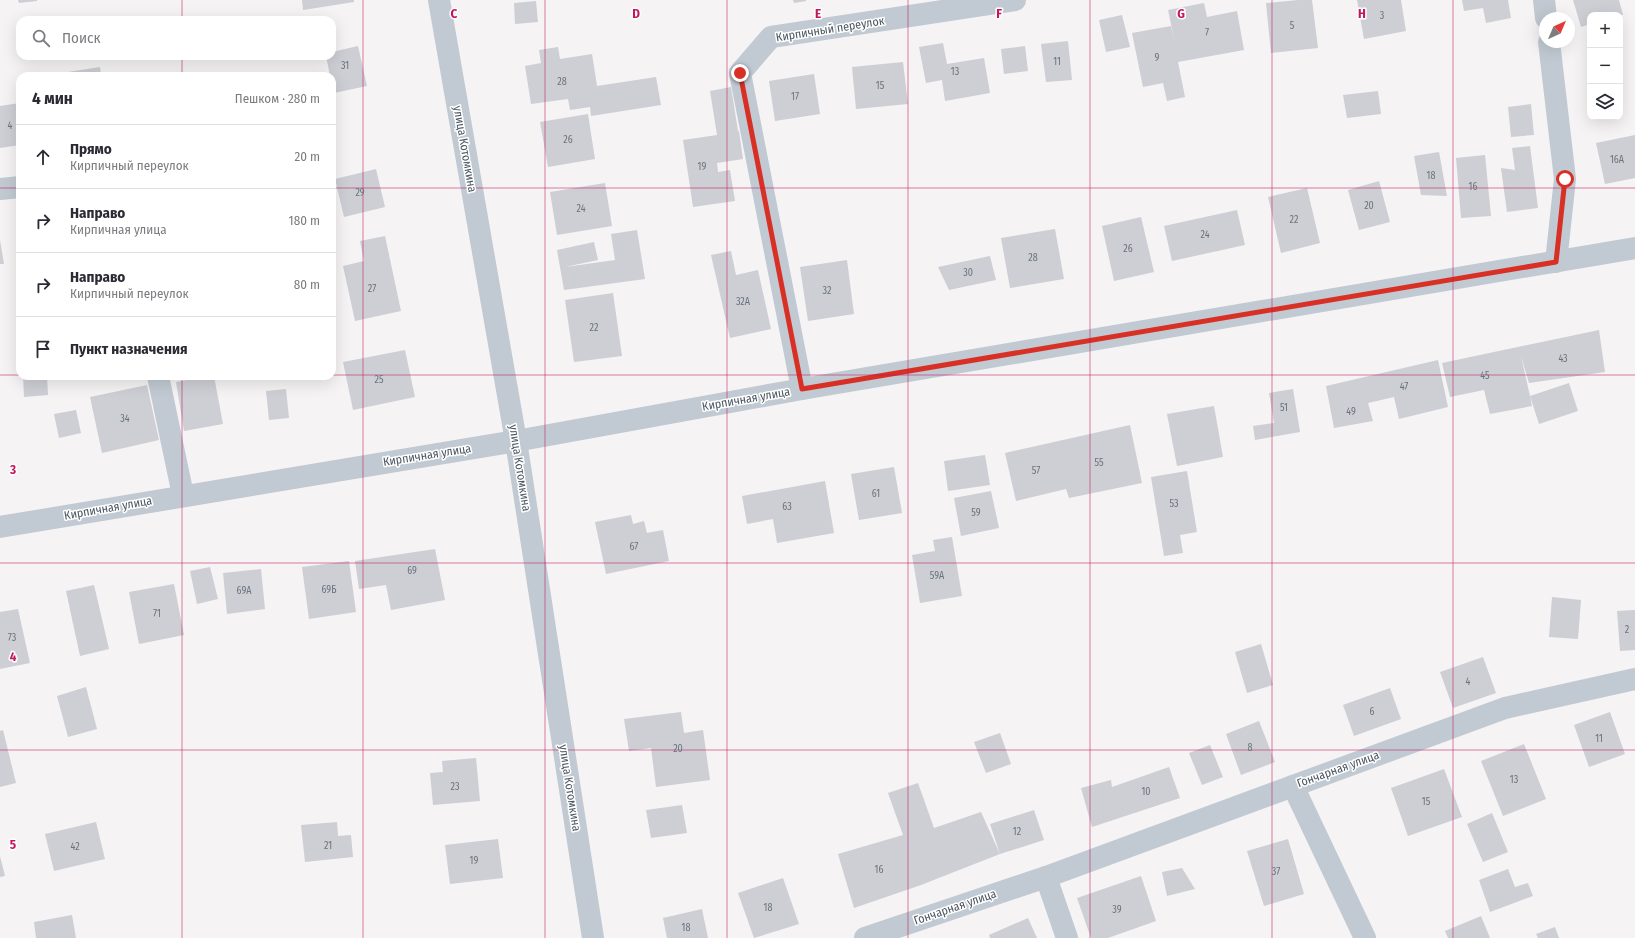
<!DOCTYPE html>
<html lang="ru">
<head>
<meta charset="utf-8">
<style>
  :root { --surface:#fff; --page:#f7f7f7; --text:#2b2b33; --muted:#7c7c81; --line:#e1e1e2 }
  body { margin:0; font-family:"Fira Sans Condensed",sans-serif; background:var(--page); color:var(--text) }
  .controls { position:absolute; right:12px; top:12px; display:grid; overflow:hidden; border-radius:8px; box-shadow:0 4px 16px #0002 }
  .controls button { width:36px; height:36px; display:grid; place-items:center; padding:0; border:0; border-bottom:1px solid var(--line); background:var(--surface); color:var(--text); font:20px sans-serif }
  .compass { position:absolute; left:1539px; top:12px; width:36px; height:36px; border-radius:50%; background:var(--surface); box-shadow:0 4px 16px #0002; rotate:44deg }
  .stop { position:absolute; width:12px; height:12px; margin:-9px; border:3px solid #d93025; border-radius:50%; background:#fff }
  .stop.end { background:#d93025; border-color:#fff; box-shadow:0 1px 4px #0008 }
  .list { margin:0; padding:0; list-style:none }
  h2 { display:flex; justify-content:space-between; align-items:center; height:52px; margin:0; padding:0 16px; font-size:17px }
  h2 small { font-size:13px; font-weight:400; color:var(--muted) }
  .list li { display:grid; grid-template-columns:26px 1fr auto; gap:12px; align-items:center; box-sizing:border-box; height:64px; padding:0 16px; border-top:1px solid var(--line) }
  .list b { display:block; font-size:15px; white-space:nowrap }
  .list p { margin:0; font-size:13px; white-space:nowrap; color:var(--muted) }
  .list em { font-size:13px; font-style:normal; color:var(--muted) }
  .icon { flex:none; width:22px; height:22px; fill:none; stroke:currentColor; stroke-width:2; stroke-linecap:round; stroke-linejoin:round }
  .map { position:relative; flex:none; width:1635px; height:938px; overflow:hidden }
  .search { position:absolute; background:var(--surface); box-shadow:0 4px 16px #0002; left:16px; top:16px; width:320px; height:44px; display:flex; align-items:center; gap:10px; box-sizing:border-box; padding:0 14px; border-radius:12px; color:var(--muted); font-size:15px }
  .panel { position:absolute; background:var(--surface); box-shadow:0 4px 16px #0002; left:16px; top:72px; width:320px; height:308px; border-radius:12px }
  .map>svg:first-child { display:block }
  .building { fill:#cdcfd5 }
  .lines { fill:none; stroke-linecap:round; stroke-linejoin:round }
  .minor { stroke:#c1cad2; stroke-width:22 }
  .route { stroke:#d93025; stroke-width:5 }
  .grid { fill:none; stroke:#c2185b; stroke-width:1; stroke-opacity:0.55 }
  .labels { text-anchor:middle; dominant-baseline:central; stroke-width:3; stroke-linejoin:round; paint-order:stroke }
  .number-label { font-size:10px; fill:#6b747e }
  .street-label { font-size:12px; fill:#4a5661; stroke:#fff }
  .grid-label { font-size:13px; text-anchor:middle; font-weight:bold; fill:#c2185b; stroke:#fff; stroke-width:3; stroke-linejoin:round; paint-order:stroke }
</style>
</head>
<body>
<div class="map">
<svg width="1635" height="938" viewBox="0 0 1635 938">
  <rect width="100%" height="100%" fill="#f5f3f3"/>
  <!-- building -->
  <g class="building">
    <path d="M18,0H37V1L19,3Z"/>
    <path d="M302,0H354V2L303,10Z"/>
    <path d="M793,0H806V1L794,3Z"/>
    <path d="M1298,0H1312L1318,48L1271,53L1266,3Z"/>
    <path d="M1357,0H1401L1406,31L1364,39Z"/>
    <path d="M1462,0H1508L1511,18L1486,23L1483,8L1464,11Z"/>
    <path d="M1573,0H1619L1623,15H1590V24L1581,27Z"/>
    <path d="M536,1L538,22L515,24L514,3Z"/>
    <path d="M1204,3L1207,17L1237,11L1244,50L1178,62L1185,97L1167,101L1163,83L1143,87L1132,33L1171,26L1175,43L1168,10Z"/>
    <path d="M1122,15L1130,47L1106,52L1099,20Z"/>
    <path d="M1068,41L1072,80L1046,82L1041,44Z"/>
    <path d="M943,43L947,64L984,58L990,93L945,101L942,80L926,83L919,47Z"/>
    <path d="M358,46L367,86L334,93L332,76H330L326,56H332V52Z"/>
    <path d="M1025,46L1028,71L1004,74L1001,49Z"/>
    <path d="M558,47L560,59L592,54L597,86L656,77L661,105L591,116L590,107L570,110L568,99L531,104L525,66L541,63L539,50Z"/>
    <path d="M903,62L908,104L856,109L852,67Z"/>
    <path d="M100,67L101,76H55V74Z"/>
    <path d="M814,74L820,114L775,121L769,81Z"/>
    <path d="M731,87L738,131L734,132L739,131L743,159L717,163L718,172L730,170L735,201L693,207L683,140L717,135L710,91Z"/>
    <path d="M1378,91L1381,114L1347,118L1343,95Z"/>
    <path d="M20,103V145L0,148V106Z"/>
    <path d="M1531,104L1534,135L1511,137L1508,107Z"/>
    <path d="M588,114L595,159L548,167L540,122Z"/>
    <path d="M1635,135V178L1605,184L1596,143Z"/>
    <path d="M1530,146L1538,208L1507,212L1501,168L1515,170L1512,148Z"/>
    <path d="M1439,152L1447,196L1421,195L1414,156Z"/>
    <path d="M1485,155L1491,216L1461,218L1456,158Z"/>
    <path d="M376,169L385,207L344,217L335,179Z"/>
    <path d="M1379,181L1390,222L1359,230L1348,190Z"/>
    <path d="M605,183L612,226L557,235L550,192Z"/>
    <path d="M1307,188L1320,243L1281,253L1268,197Z"/>
    <path d="M1237,210L1245,245L1172,261L1164,226Z"/>
    <path d="M1141,217L1154,272L1114,281L1102,226Z"/>
    <path d="M1055,229L1064,279L1010,288L1001,238Z"/>
    <path d="M637,230L645,279L564,290L557,250L594,242L598,260L565,267L615,260L611,234Z"/>
    <path d="M385,236L401,311L355,321L343,266L364,261L360,241Z"/>
    <path d="M0,240L4,264H0Z"/>
    <path d="M731,251L736,275L758,270L771,329L730,338L711,255Z"/>
    <path d="M990,256L996,280L949,290L938,267Z"/>
    <path d="M847,260L854,314L808,321L800,267Z"/>
    <path d="M613,293L622,356L574,362L565,300Z"/>
    <path d="M1599,330L1605,372L1529,383L1521,356L1530,396L1569,383L1578,411L1539,424L1530,396L1532,406L1490,414L1484,390L1450,397L1442,363Z"/>
    <path d="M405,350L415,397L353,410L343,362Z"/>
    <path d="M1438,360L1448,407L1399,419L1394,397L1368,403L1373,421L1334,428L1326,386Z"/>
    <path d="M23,376H47L48,395L24,397Z"/>
    <path d="M211,376H214L223,424L184,431L176,382Z"/>
    <path d="M147,385L159,440L102,453L90,397Z"/>
    <path d="M286,389L289,418L269,420L266,391Z"/>
    <path d="M1293,389L1300,432L1255,440L1253,426L1274,423L1269,393Z"/>
    <path d="M1214,406L1223,457L1177,466L1167,414Z"/>
    <path d="M76,410L81,433L59,438L54,414Z"/>
    <path d="M1130,425L1142,483L1069,498L1066,489L1016,501L1005,453Z"/>
    <path d="M985,455L990,485L948,491L944,461Z"/>
    <path d="M894,467L902,513L859,520L851,474Z"/>
    <path d="M1187,471L1197,532L1180,535L1183,553L1164,556L1151,477Z"/>
    <path d="M825,481L834,533L777,543L773,519L747,524L742,496Z"/>
    <path d="M991,491L999,528L961,536L954,498Z"/>
    <path d="M631,515L633,524L644,521L647,533L663,530L669,561L606,574L595,522Z"/>
    <path d="M952,537L962,596L920,603L912,555L935,551L933,540Z"/>
    <path d="M435,549L445,600L391,610L386,585L359,589L355,561Z"/>
    <path d="M349,561L356,612L309,619L302,567Z"/>
    <path d="M210,567L218,599L197,604L190,571Z"/>
    <path d="M261,569L265,609L227,614L223,573Z"/>
    <path d="M174,584L184,635L139,644L129,592Z"/>
    <path d="M94,585L109,649L80,656L66,591Z"/>
    <path d="M1552,597L1581,600L1578,639L1549,637Z"/>
    <path d="M18,609L30,663L0,669V612Z"/>
    <path d="M1635,610V650L1620,651L1617,611Z"/>
    <path d="M1261,644L1273,685L1247,693L1235,652Z"/>
    <path d="M1483,657L1496,693L1453,708L1440,672Z"/>
    <path d="M86,687L97,729L68,737L57,696Z"/>
    <path d="M1390,688L1401,719L1354,736L1343,705Z"/>
    <path d="M681,712L684,733L703,730L710,780L656,787L651,748L629,751L624,719Z"/>
    <path d="M1610,712L1625,754L1589,767L1574,725Z"/>
    <path d="M1259,721L1275,762L1241,775L1226,734Z"/>
    <path d="M3,730L16,783L0,787V731Z"/>
    <path d="M1000,733L1011,764L986,773L974,742Z"/>
    <path d="M1524,744L1546,799L1503,816L1481,761Z"/>
    <path d="M1210,745L1223,777L1202,785L1189,753Z"/>
    <path d="M476,758L480,801L433,805L430,773L443,772L442,761Z"/>
    <path d="M1169,767L1180,798L1092,827L1081,788L1111,780L1112,787Z"/>
    <path d="M1444,769L1462,817L1408,836L1391,788Z"/>
    <path d="M918,783L934,828L981,812L1000,854L990,824L1034,810L1044,840L1000,854L921,885L854,908L838,854L903,835L888,793Z"/>
    <path d="M682,805L687,833L651,838L646,810Z"/>
    <path d="M1492,813L1508,852L1483,862L1467,824Z"/>
    <path d="M96,822L105,859L54,871L45,834Z"/>
    <path d="M337,822L338,836L351,835L353,857L305,862L301,825Z"/>
    <path d="M498,839L503,878L450,884L445,845Z"/>
    <path d="M1288,839L1304,894L1264,906L1247,851Z"/>
    <path d="M0,856L5,876L0,877Z"/>
    <path d="M1182,868L1195,889L1167,896L1162,872Z"/>
    <path d="M1508,869L1515,887L1528,883L1533,896L1490,912L1479,880Z"/>
    <path d="M1141,876L1156,921L1108,938H1091L1077,898Z"/>
    <path d="M783,878L799,924L754,938L738,893Z"/>
    <path d="M702,909L708,938H667L663,918Z"/>
    <path d="M72,915L76,938H36L34,922Z"/>
    <path d="M1481,916L1490,938H1448L1445,931Z"/>
    <path d="M1028,918L1037,938H990L989,935Z"/>
    <path d="M1555,927L1559,938H1538L1536,934Z"/>
  </g>
  <g class="lines">
    <!-- minor -->
    <g class="minor">
      <path d="M439,0L516,441L593,938"/>
      <path d="M1544,0L1546,18"/>
      <path d="M1549,42L1565,179L1556,262"/>
      <path d="M0,189L20,187"/>
      <path d="M158,376L183,495"/>
      <path d="M802,389L740,73L771,37L1015,0"/>
      <path d="M0,527L516,441L802,389L1635,248"/>
      <path d="M1293,786L1365,938"/>
      <path d="M1046,877L1067,938"/>
      <path d="M865,938L1046,877L1505,708L1635,679"/>
    </g>
  </g>
  <g class="lines">
    <!-- route -->
    <path class="route" d="M740,73L802,389L1556,262L1565,179"/>
  </g>
  <!-- grid -->
  <path class="grid" d="M182,0V20M363,0V938M545,0V938M727,0V938M908,0V938M1090,0V938M1272,0V938M1453,0V938M182,56V76M0,188H20M332,188H1635M0,375H20M332,375H1635M182,376V938M0,563H1635M0,750H1635"/>
  <g class="labels">
    <!-- number labels -->
    <g class="number-label">
      <text x="1382" y="16">3</text>
      <text x="1292" y="26">5</text>
      <text x="1207" y="33">7</text>
      <text x="1157" y="58">9</text>
      <text x="1057" y="62">11</text>
      <text x="345" y="66">31</text>
      <text x="955" y="72">13</text>
      <text x="562" y="82">28</text>
      <text x="880" y="86">15</text>
      <text x="795" y="97">17</text>
      <text x="10" y="126">4</text>
      <text x="568" y="140">26</text>
      <text x="1617" y="160">16А</text>
      <text x="702" y="167">19</text>
      <text x="1431" y="176">18</text>
      <text x="1473" y="187">16</text>
      <text x="360" y="193">29</text>
      <text x="1369" y="206">20</text>
      <text x="581" y="209">24</text>
      <text x="1294" y="220">22</text>
      <text x="1205" y="235">24</text>
      <text x="1128" y="249">26</text>
      <text x="1033" y="258">28</text>
      <text x="968" y="273">30</text>
      <text x="372" y="289">27</text>
      <text x="827" y="291">32</text>
      <text x="743" y="302">32А</text>
      <text x="594" y="328">22</text>
      <text x="1563" y="359">43</text>
      <text x="1485" y="376">45</text>
      <text x="379" y="380">25</text>
      <text x="1404" y="387">47</text>
      <text x="1284" y="408">51</text>
      <text x="1351" y="412">49</text>
      <text x="125" y="419">34</text>
      <text x="1099" y="463">55</text>
      <text x="1036" y="471">57</text>
      <text x="876" y="494">61</text>
      <text x="1174" y="504">53</text>
      <text x="787" y="507">63</text>
      <text x="976" y="513">59</text>
      <text x="634" y="547">67</text>
      <text x="412" y="571">69</text>
      <text x="937" y="576">59А</text>
      <text x="329" y="590">69Б</text>
      <text x="244" y="591">69А</text>
      <text x="157" y="614">71</text>
      <text x="1627" y="630">2</text>
      <text x="12" y="638">73</text>
      <text x="1468" y="682">4</text>
      <text x="1372" y="712">6</text>
      <text x="1599" y="739">11</text>
      <text x="1250" y="748">8</text>
      <text x="678" y="749">20</text>
      <text x="1514" y="780">13</text>
      <text x="455" y="787">23</text>
      <text x="1146" y="792">10</text>
      <text x="1426" y="802">15</text>
      <text x="1017" y="832">12</text>
      <text x="328" y="846">21</text>
      <text x="75" y="847">42</text>
      <text x="474" y="861">19</text>
      <text x="879" y="870">16</text>
      <text x="1276" y="872">37</text>
      <text x="768" y="908">18</text>
      <text x="1117" y="910">39</text>
      <text x="686" y="928">18</text>
    </g>
    <!-- street labels -->
    <g class="street-label">
      <text transform="translate(830 29) rotate(-9)">Кирпичный переулок</text>
      <text transform="translate(465 149) rotate(80)">улица Котомкина</text>
      <text transform="translate(746 399) rotate(-10)">Кирпичная улица</text>
      <text transform="translate(427 455) rotate(-9)">Кирпичная улица</text>
      <text transform="translate(520 468) rotate(81)">улица Котомкина</text>
      <text transform="translate(108 508) rotate(-10)">Кирпичная улица</text>
      <text transform="translate(1338 769) rotate(-20)">Гончарная улица</text>
      <text transform="translate(570 788) rotate(81)">улица Котомкина</text>
      <text transform="translate(955 907) rotate(-19)">Гончарная улица</text>
    </g>
  </g>
  <g class="grid-label">
    <text x="454" y="18">C</text>
    <text x="636" y="18">D</text>
    <text x="818" y="18">E</text>
    <text x="999" y="18">F</text>
    <text x="1181" y="18">G</text>
    <text x="1362" y="18">H</text>
    <text x="13" y="474">3</text>
    <text x="13" y="661">4</text>
    <text x="13" y="849">5</text>
  </g>
</svg>
<div class="controls">
<button>+</button>
<button>−</button>
<button><svg class="icon" aria-label="layers" viewBox="0 0 24 24"><path d="M12 4l9 5-9 5-9-5zM3 14l9 5 9-5"/></svg></button>
</div>
<svg class="compass" viewBox="-18 -18 36 36"><path d="M0-13l5 13h-10z" fill="#e53935"/><path d="M0 13l5-13h-10z" fill="#7c7c81"/></svg>
<div class="stop" style="left:1565px;top:179px"></div>
<div class="stop end" style="left:740px;top:73px"></div>
<div class="search"><svg class="icon" aria-label="search" viewBox="0 0 24 24"><circle cx="10" cy="10" r="6"/><path d="M15 15l6 6"/></svg>Поиск</div>
<section class="panel">
<h2>4 мин<small>Пешком · 280 m</small></h2>
<ul class="list">
<li><svg class="icon" aria-label="ahead" viewBox="0 0 24 24"><path d="M12 20V5M6 11l6-6 6 6"/></svg><div><b>Прямо</b><p>Кирпичный переулок</p></div><em>20 m</em></li>
<li><svg class="icon" aria-label="right" viewBox="0 0 24 24"><path d="M7 20v-9h11M14 6l5 5-5 5"/></svg><div><b>Направо</b><p>Кирпичная улица</p></div><em>180 m</em></li>
<li><svg class="icon" aria-label="right" viewBox="0 0 24 24"><path d="M7 20v-9h11M14 6l5 5-5 5"/></svg><div><b>Направо</b><p>Кирпичный переулок</p></div><em>80 m</em></li>
<li><svg class="icon" aria-label="arrive" viewBox="0 0 24 24"><path d="M6 21V4h12l-3 4 3 4H6"/></svg><div><b>Пункт назначения</b></div></li>
</ul>
</section>
</div>
</body>
</html>
